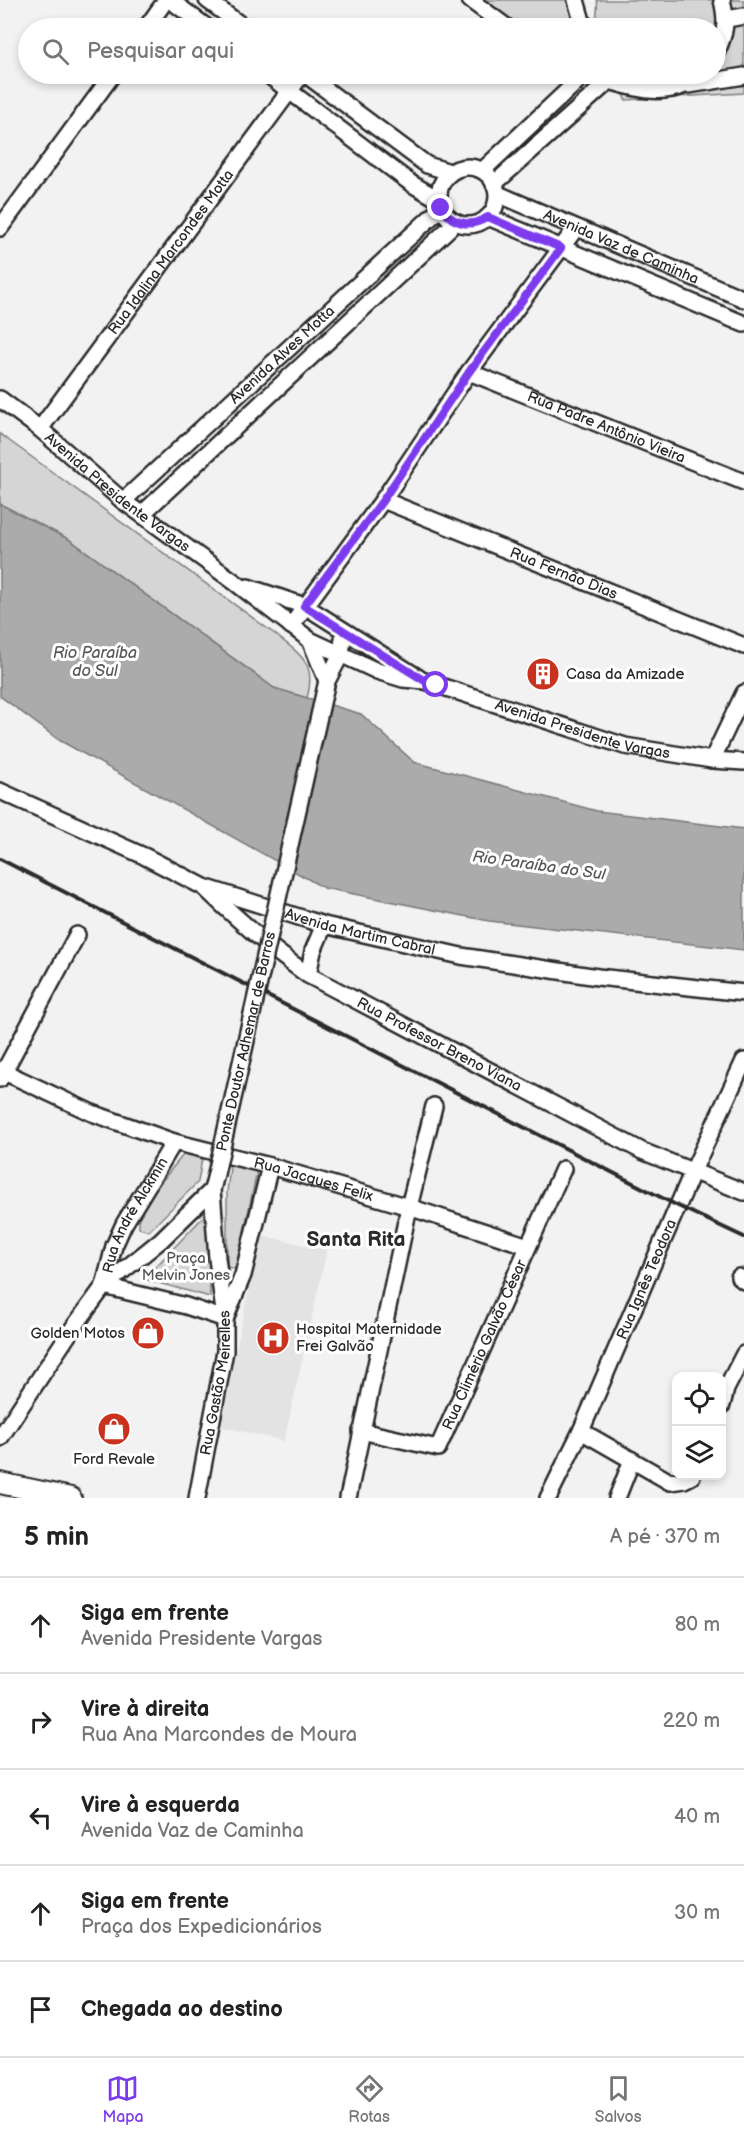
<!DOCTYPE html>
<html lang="pt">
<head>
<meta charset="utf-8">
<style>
  :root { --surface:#fff; --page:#f6f6f6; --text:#222; --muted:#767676; --line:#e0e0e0; --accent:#7c3aed }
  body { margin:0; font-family:"Balsamiq Sans",sans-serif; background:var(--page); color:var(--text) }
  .controls { position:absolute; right:18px; bottom:18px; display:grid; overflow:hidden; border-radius:12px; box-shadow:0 3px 9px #0003 }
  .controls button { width:54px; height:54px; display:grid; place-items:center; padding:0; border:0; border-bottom:2px solid var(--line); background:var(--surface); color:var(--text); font:30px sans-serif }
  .stop { position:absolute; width:18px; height:18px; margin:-14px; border:4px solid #7c3aed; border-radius:50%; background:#fff }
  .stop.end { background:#7c3aed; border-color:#fff; box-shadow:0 2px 6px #0008 }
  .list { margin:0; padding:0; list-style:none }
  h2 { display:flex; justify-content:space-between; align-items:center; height:78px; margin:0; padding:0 24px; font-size:26px }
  h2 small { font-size:20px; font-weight:400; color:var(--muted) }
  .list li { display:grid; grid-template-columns:39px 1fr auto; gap:18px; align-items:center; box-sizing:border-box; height:96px; padding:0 24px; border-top:2px solid var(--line) }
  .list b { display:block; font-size:22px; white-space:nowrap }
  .list p { margin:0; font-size:20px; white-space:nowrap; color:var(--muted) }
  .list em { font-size:20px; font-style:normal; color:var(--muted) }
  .icon { flex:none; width:33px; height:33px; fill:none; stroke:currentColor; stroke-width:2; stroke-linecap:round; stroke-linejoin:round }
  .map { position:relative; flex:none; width:744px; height:1498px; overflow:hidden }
  .search { position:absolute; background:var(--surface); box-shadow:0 3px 9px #0003; left:18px; right:18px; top:18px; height:66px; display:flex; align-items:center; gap:15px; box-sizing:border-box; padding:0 21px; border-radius:33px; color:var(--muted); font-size:22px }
  .sheet { height:558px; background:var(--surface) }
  nav { display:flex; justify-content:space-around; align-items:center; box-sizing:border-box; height:84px; border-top:2px solid var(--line); background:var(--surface); font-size:16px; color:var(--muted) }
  nav a { display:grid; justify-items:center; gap:3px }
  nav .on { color:var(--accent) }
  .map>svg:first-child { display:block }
  .built { fill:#e3e3e3 }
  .green { fill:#d5d5d5; stroke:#808080; stroke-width:1.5 }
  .water { fill:#ababab; stroke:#787878; stroke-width:1.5 }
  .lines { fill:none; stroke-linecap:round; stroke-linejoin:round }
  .minor-casing { stroke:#2b2b2b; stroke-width:20 }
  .major-casing { stroke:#2b2b2b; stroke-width:24 }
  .minor { stroke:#fff; stroke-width:15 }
  .major { stroke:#fff; stroke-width:20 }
  .rail { stroke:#2b2b2b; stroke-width:4 }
  .minor-bridge-casing { stroke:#2b2b2b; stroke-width:20; stroke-linecap:butt }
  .minor-bridge { stroke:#fff; stroke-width:15 }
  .route { stroke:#7c3aed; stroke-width:8 }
  .labels { text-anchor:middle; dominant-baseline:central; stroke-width:6; stroke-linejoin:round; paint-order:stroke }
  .street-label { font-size:15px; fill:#2b2b2b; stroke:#fff }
  .poi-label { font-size:15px; fill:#2b2b2b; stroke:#fff; text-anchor:start }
  .park-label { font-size:15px; fill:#565656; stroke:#fff }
  .water-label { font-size:16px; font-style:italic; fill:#585858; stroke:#fff }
  .district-label { font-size:21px; font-weight:bold; fill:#2b2b2b; stroke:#fff }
</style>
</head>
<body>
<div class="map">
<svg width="744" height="1498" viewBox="0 0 744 1498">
  <rect width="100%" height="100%" fill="#f2f2f2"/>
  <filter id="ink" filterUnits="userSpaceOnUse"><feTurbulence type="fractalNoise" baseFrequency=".0167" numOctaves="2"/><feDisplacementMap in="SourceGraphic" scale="12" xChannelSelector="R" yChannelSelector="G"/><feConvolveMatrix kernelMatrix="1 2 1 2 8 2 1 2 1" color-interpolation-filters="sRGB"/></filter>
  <g filter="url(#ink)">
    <!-- built -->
    <path class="built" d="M261,1235L327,1250L284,1441L219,1426Z"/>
    <!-- green -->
    <g class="green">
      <path d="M476,0H570L579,28H515Z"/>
      <path d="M597,0H744V93L625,100L617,74H716V28H596C595,19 599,6 597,0Z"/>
      <path d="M0,434L275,634C300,655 317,662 307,698L274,688L70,540L0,504Z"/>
      <path d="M187,1150L203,1153L198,1182L149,1231L139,1228V1217L157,1187Z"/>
      <path d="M231,1160L258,1167L236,1269L227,1267V1192Z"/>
      <path d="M207,1213L210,1297L144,1279Z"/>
    </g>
    <!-- water -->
    <path class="water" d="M0,504L70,540L274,688L361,714L414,762L597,811L744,829V950L489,921L324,888L59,740L0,696Z"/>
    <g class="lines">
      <defs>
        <g id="minor">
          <path d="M170,0L208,28"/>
          <path d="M207,0L245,28"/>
          <path d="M470,0L508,28"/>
          <path d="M576,0L584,28"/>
          <path d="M727,19L744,16"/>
          <path d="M146,28L166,0"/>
          <path d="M716,53C726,33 727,21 722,0"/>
          <path d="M267,74L412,184L438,199"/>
          <path d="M305,74L427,165L450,172"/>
          <path d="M609,81C633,88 660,96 685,85C691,83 696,77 701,74"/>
          <path d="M689,85L744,76"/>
          <circle cx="468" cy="196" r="29"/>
          <path d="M483,170L585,74"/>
          <path d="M494,184L609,81"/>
          <path id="s1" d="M498,194L744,299"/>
          <path d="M488,217L744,324"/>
          <path d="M0,228L113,74"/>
          <path id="s2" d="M469,372L744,482"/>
          <path id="s3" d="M0,399L40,429L123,501L236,583L310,640L377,671L403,679L425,681L625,746L712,760L744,762"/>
          <path id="s4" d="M40,429L302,74"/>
          <path id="s5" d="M383,500L744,646"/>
          <path id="s6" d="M123,501L441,208"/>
          <path d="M142,514L456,222"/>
          <path d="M248,587L305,606L419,678"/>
          <path d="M291,626L383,500L469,372L576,228"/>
          <path d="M310,640L327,681"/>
          <path d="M324,694L327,681L341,654L344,631"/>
          <path d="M712,760L744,693"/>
          <path id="s7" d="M0,791L144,856L204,887L324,925L461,956L598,977L744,993"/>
          <path id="s8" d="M206,889C238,920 271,949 308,975L642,1151L744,1192"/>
          <path d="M308,975L313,951L324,925"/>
          <path id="s9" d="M0,1070L92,1113L174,1142L270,1166L409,1207L528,1246"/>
          <path d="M0,1079L77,935"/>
          <path d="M739,1277L744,1281"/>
          <path d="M104,1286L161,1240L212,1190"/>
          <path d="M104,1286L186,1306L225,1319"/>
          <path d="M225,1319L243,1275L270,1166"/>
          <path d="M722,1405L726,1389L744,1354"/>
          <path id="s10" d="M361,1431L438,1448L563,1169"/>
          <path d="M581,1431L670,1482L684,1480L692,1476"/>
          <path id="s11" d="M0,1438L68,1335L104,1286L114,1246L124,1224L174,1142"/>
          <path id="s12" d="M197,1498L225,1351V1319L217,1258L212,1190L216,1174"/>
          <path d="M348,1498L409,1207L434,1106"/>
          <path id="s13" d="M548,1498L581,1431L692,1173L744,1061"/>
          <path d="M617,1498L632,1460"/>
        </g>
        <path id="major" d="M0,1483L71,1498"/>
      </defs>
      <!-- minor casing -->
      <use href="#minor" class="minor-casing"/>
      <!-- major casing -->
      <use href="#major" class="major-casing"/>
      <!-- minor -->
      <use href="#minor" class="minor"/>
      <!-- major -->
      <use href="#major" class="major"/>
      <!-- rail -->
      <path class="rail" d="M0,859L678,1206L744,1237"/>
      <defs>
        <g id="minor-bridge">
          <path id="s14" d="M216,1174L324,694"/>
        </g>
      </defs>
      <!-- minor-bridge casing -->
      <use href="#minor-bridge" class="minor-bridge-casing"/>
      <!-- minor-bridge -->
      <use href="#minor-bridge" class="minor-bridge"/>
    </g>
  </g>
  <g class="lines" filter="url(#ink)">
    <!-- route -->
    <path class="route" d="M436,685L425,681L304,606L383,500L469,372L561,248L488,217C470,228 454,225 441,208"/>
  </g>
  <!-- icons -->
  <defs>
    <symbol id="building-disc" viewBox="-11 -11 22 22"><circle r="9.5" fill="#c8321e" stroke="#fff"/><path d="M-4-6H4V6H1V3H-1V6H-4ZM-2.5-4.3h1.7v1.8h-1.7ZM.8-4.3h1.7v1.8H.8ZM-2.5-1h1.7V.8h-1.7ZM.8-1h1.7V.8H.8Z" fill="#fff"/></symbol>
    <symbol id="shop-disc" viewBox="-11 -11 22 22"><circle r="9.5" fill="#c8321e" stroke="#fff"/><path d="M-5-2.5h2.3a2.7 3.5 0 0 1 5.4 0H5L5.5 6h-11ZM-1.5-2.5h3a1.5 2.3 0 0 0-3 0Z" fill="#fff"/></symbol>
    <symbol id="hospital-disc" viewBox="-11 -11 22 22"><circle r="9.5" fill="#c8321e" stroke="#fff"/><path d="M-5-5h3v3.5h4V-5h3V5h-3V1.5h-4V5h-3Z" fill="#fff"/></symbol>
  </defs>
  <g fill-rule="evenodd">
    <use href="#building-disc" x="524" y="655" width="38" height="38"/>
    <use href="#shop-disc" x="129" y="1314" width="38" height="38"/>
    <use href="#hospital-disc" x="254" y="1319" width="38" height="38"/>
    <use href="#shop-disc" x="95" y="1410" width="38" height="38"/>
  </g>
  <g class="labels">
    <!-- street labels -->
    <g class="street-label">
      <text stroke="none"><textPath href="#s1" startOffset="134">Avenida Vaz de Caminha</textPath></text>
      <text stroke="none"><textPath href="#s4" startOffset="220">Rua Idalina Marcondes Motta</textPath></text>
      <text stroke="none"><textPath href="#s6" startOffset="216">Avenida Alves Motta</textPath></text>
      <text stroke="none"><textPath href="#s2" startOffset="148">Rua Padre Antônio Vieira</textPath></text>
      <text stroke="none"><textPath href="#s3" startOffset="150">Avenida Presidente Vargas</textPath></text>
      <text stroke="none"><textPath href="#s5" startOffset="195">Rua Fernão Dias</textPath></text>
      <text stroke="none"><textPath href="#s3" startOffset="681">Avenida Presidente Vargas</textPath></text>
      <text stroke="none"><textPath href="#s7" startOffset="388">Avenida Martim Cabral</textPath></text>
      <text stroke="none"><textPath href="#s14" startOffset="136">Ponte Doutor Adhemar de Barros</textPath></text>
      <text stroke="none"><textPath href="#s8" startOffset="282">Rua Professor Breno Viana</textPath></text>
      <text stroke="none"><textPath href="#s9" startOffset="333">Rua Jacques Felix</textPath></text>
      <text stroke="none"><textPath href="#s11" startOffset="262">Rua André Alckmin</textPath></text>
      <text stroke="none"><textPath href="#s13" startOffset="240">Rua Ignês Teodora</textPath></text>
      <text stroke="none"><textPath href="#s10" startOffset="192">Rua Climério Galvão César</textPath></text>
      <text stroke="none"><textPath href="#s12" startOffset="117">Rua Gastão Meirelles</textPath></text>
    </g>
    <!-- poi labels -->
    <g class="poi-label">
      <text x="566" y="674">Casa da Amizade</text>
      <text x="296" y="1329">Hospital Maternidade<tspan x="296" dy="17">Frei Galvão</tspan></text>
      <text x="125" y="1333" text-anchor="end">Golden Motos</text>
      <text x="114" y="1459" text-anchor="middle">Ford Revale</text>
    </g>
    <!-- park labels -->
    <g class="park-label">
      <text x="186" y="1258">Praça<tspan x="186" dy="17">Melvin Jones</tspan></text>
    </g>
    <!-- water labels -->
    <g class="water-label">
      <text x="95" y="653">Rio Paraíba<tspan x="95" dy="18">do Sul</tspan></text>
      <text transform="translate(539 866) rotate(8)">Rio Paraíba do Sul</text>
    </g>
    <!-- district labels -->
    <g class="district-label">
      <text x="356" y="1239">Santa Rita</text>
    </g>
  </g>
</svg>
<div class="controls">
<button><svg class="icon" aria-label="locate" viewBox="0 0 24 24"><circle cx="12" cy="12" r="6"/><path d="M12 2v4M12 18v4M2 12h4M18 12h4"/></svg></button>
<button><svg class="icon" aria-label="layers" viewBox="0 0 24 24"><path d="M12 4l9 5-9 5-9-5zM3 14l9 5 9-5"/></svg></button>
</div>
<div class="stop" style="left:436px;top:685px"></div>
<div class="stop end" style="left:441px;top:208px"></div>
<div class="search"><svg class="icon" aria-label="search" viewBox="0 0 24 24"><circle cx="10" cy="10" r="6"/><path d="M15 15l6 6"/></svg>Pesquisar aqui</div>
</div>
<section class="sheet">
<h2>5 min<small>A pé · 370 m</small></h2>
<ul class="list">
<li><svg class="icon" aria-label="ahead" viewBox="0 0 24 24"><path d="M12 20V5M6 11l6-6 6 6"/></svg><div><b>Siga em frente</b><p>Avenida Presidente Vargas</p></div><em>80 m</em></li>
<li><svg class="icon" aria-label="right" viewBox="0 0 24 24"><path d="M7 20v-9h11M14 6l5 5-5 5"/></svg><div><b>Vire à direita</b><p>Rua Ana Marcondes de Moura</p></div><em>220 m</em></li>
<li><svg class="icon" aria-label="left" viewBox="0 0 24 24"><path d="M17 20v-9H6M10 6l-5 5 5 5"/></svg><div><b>Vire à esquerda</b><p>Avenida Vaz de Caminha</p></div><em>40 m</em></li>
<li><svg class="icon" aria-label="ahead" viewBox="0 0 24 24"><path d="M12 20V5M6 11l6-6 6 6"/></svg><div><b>Siga em frente</b><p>Praça dos Expedicionários</p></div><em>30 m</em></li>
<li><svg class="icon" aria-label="arrive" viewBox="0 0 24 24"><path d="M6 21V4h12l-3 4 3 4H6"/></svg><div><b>Chegada ao destino</b></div></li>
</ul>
</section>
<nav>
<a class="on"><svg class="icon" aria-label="map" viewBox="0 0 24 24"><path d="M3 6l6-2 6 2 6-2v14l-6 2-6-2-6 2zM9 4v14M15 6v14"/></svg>Mapa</a>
<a><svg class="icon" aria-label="directions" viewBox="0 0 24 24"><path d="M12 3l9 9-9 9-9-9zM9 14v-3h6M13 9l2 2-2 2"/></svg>Rotas</a>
<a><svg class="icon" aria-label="saved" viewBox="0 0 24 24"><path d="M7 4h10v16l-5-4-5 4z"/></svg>Salvos</a>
</nav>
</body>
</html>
